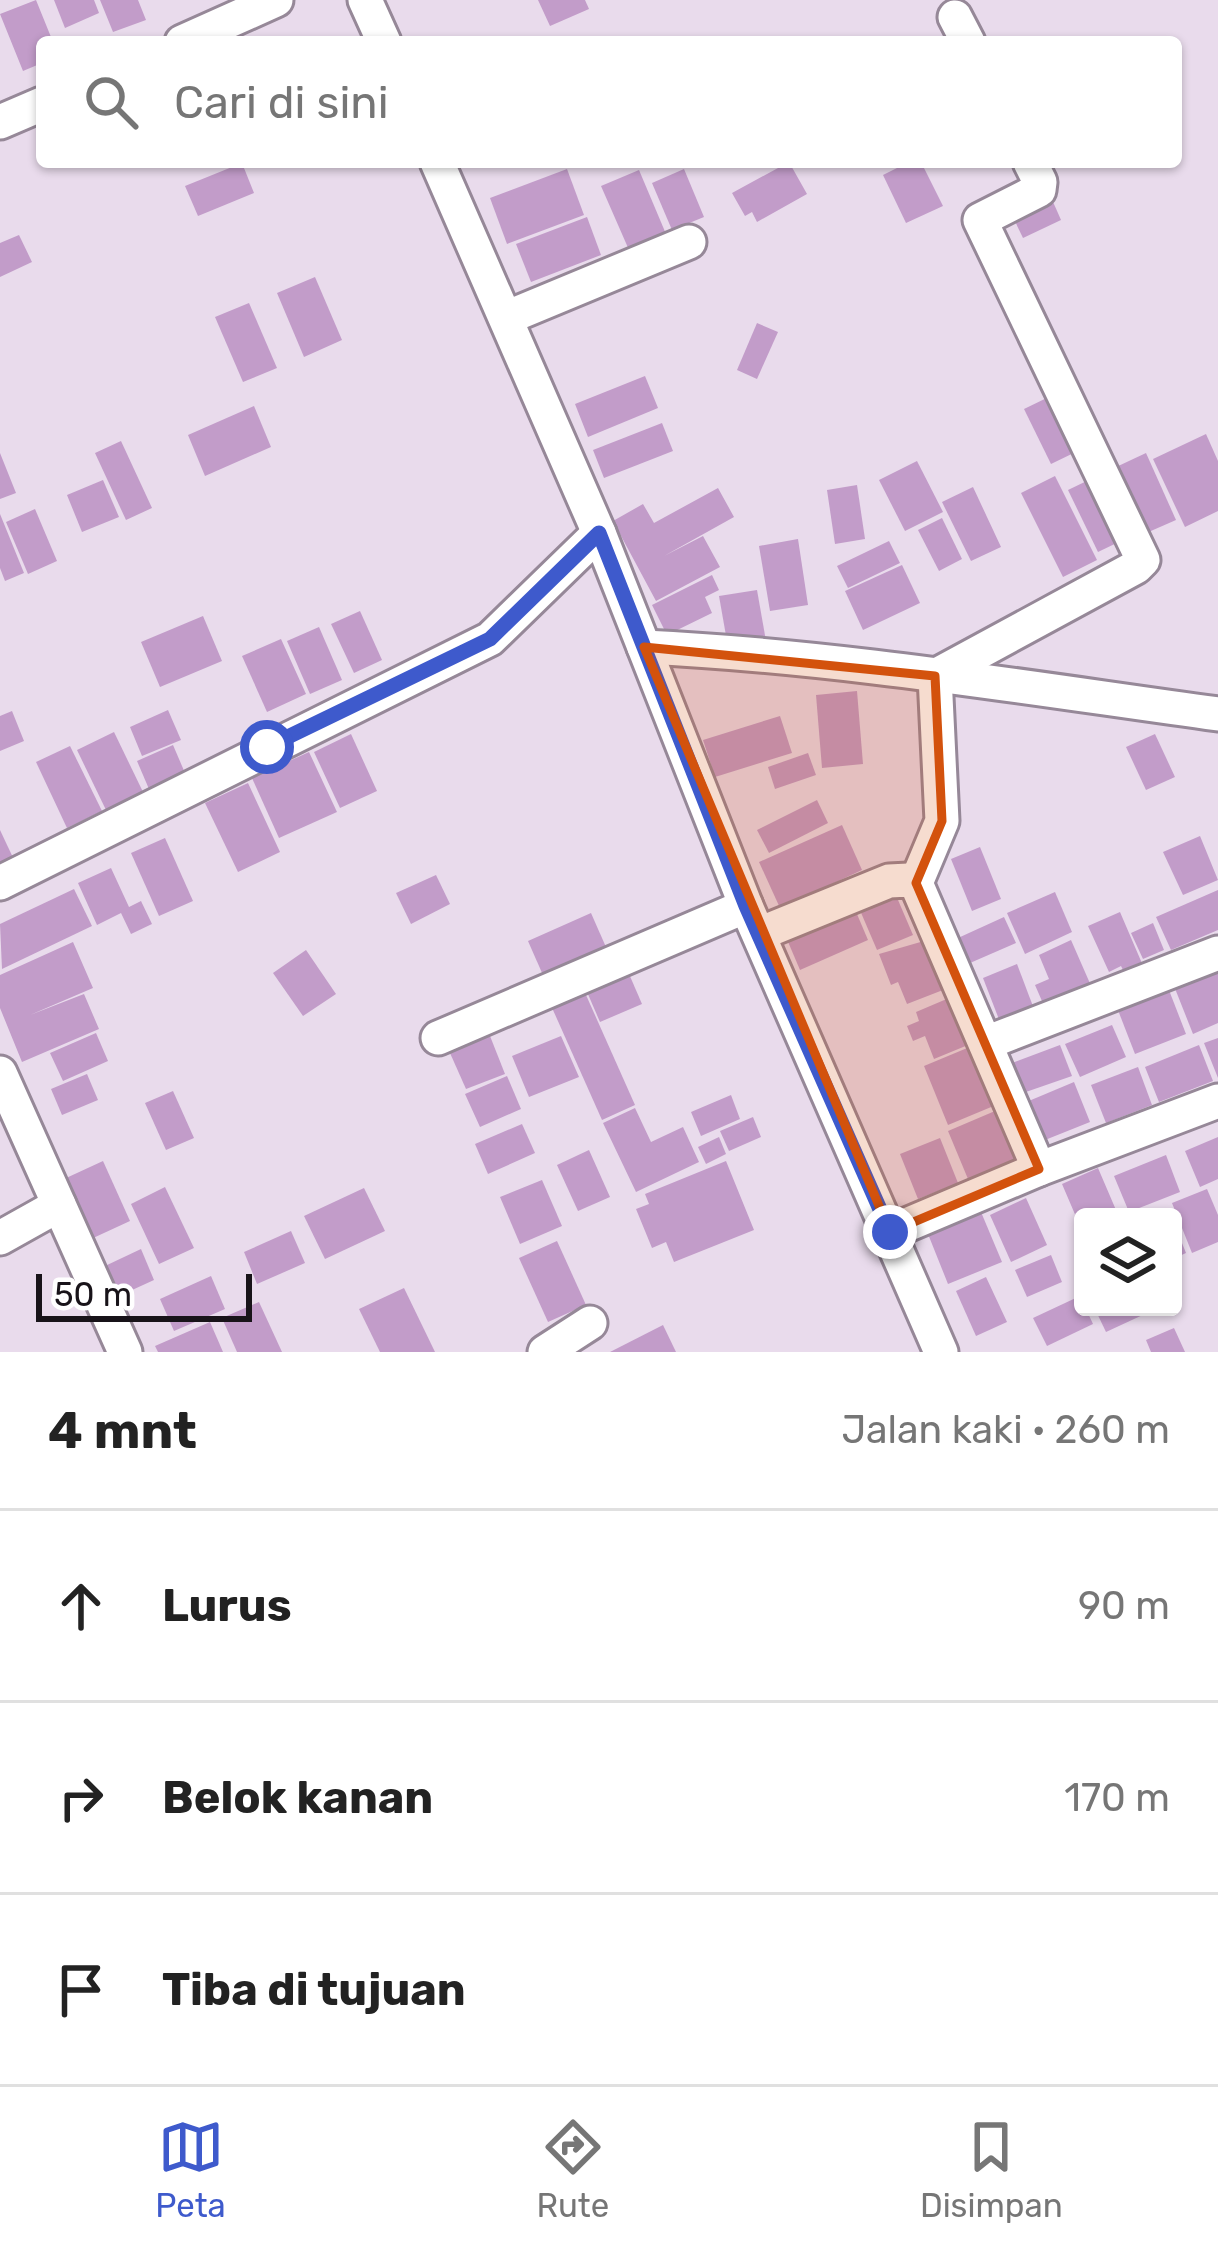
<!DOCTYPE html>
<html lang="id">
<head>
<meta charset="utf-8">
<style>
  :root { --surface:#fff; --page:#f2f2f2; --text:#222; --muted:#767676; --line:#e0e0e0; --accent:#3e5acc }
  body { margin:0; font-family:Rubik,sans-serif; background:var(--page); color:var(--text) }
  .controls { position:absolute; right:36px; bottom:36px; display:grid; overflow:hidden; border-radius:12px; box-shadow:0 3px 9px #0004 }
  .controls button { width:108px; height:108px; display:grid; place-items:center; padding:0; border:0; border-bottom:3px solid var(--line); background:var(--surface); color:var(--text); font:60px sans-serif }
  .scale { position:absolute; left:36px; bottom:30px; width:216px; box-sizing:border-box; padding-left:12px; border:6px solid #181319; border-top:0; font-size:33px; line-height:42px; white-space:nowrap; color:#181319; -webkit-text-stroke:9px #fff; paint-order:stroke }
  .stop { position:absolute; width:36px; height:36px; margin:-27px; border:9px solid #3e5acc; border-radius:50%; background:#fff }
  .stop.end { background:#3e5acc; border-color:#fff; box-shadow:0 3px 12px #0008 }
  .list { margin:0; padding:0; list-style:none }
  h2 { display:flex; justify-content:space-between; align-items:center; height:156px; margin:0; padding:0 48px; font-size:51px }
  h2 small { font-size:39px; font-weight:400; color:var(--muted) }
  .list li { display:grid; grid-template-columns:78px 1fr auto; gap:36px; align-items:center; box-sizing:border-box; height:192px; padding:0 48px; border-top:3px solid var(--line) }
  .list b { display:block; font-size:45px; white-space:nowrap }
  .list em { font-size:39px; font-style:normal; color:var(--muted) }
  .icon { flex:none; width:66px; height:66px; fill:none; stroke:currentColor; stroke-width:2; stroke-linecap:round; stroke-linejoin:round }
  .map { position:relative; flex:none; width:1218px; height:1352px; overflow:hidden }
  .search { position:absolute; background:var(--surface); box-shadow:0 3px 9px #0004; left:36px; right:36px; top:36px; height:132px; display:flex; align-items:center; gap:30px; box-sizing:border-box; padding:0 42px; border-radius:12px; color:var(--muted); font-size:45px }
  .sheet { height:732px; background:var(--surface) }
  nav { display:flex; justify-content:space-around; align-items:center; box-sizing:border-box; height:168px; border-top:3px solid var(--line); background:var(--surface); font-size:33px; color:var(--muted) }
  nav a { display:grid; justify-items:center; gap:6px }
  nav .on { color:var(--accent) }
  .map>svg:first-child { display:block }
  .building { fill:#c29cc9 }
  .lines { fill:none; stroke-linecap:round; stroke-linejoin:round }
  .street-casing { stroke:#968898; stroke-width:39 }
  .street { stroke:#fff; stroke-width:33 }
  .route { stroke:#3e5acc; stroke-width:15 }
  .marked { fill:#d3520d; fill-opacity:0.2; stroke:#d3520d; stroke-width:9; stroke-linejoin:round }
</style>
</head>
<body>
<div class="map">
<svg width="1218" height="1352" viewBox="0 0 1218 1352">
  <rect width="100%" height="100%" fill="#e9dbec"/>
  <!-- building -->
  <g class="building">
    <path d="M36,0L53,42H42V63L23,71L0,14Z"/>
    <path d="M54,0H94L99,13L65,28Z"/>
    <path d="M100,0H138L146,20L113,32Z"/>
    <path d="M538,0H585L589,9L550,26Z"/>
    <path d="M789,162L807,194L757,222L752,212L745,216L732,193Z"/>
    <path d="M909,162H921L943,206L906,223L883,175Z"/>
    <path d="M242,163L254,193L198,216L185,186Z"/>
    <path d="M567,169L584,215L507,244L490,198Z"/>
    <path d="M684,169L704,217L672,230L652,183Z"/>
    <path d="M639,170L666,234L629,250L601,186Z"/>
    <path d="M1050,195L1061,220L1023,238L1011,213Z"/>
    <path d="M587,217L601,255L531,282L516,244Z"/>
    <path d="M19,235L32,262L0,277V243Z"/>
    <path d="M315,277L342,340L304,357L277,293Z"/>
    <path d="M249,303L277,368L243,382L215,317Z"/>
    <path d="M757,323L778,332L757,379L737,370Z"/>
    <path d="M645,376L658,408L588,437L575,404Z"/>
    <path d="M1057,393L1084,448L1051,464L1024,409Z"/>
    <path d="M254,406L271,447L205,476L188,435Z"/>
    <path d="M662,423L673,451L604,478L593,450Z"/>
    <path d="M1206,434L1218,461V511L1185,527L1153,459Z"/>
    <path d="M121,441L152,508L126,520L95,453Z"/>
    <path d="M0,453L16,493L0,499Z"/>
    <path d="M1146,453L1176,520L1144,534L1114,468Z"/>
    <path d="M917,461L943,512L905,531L879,480Z"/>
    <path d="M1055,476L1097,560L1063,577L1021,493Z"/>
    <path d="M1095,477L1125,539L1098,552L1068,490Z"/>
    <path d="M103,480L119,517L82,532L67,495Z"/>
    <path d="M857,485L865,539L835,544L827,490Z"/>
    <path d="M973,487L1001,547L971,561L942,502Z"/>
    <path d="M718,488L734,517L664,556L703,536L720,567L656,601L613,521L643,504L654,523Z"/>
    <path d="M35,509L57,561L28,574L6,522Z"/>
    <path d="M0,514L24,573L5,581L0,568Z"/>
    <path d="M942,518L962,559L939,571L918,530Z"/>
    <path d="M798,539L808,605L770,611L759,546Z"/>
    <path d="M889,541L900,563L848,588L837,566Z"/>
    <path d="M902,565L920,603L863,630L845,591Z"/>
    <path d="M712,575L719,590L705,597L712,613L667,635L652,605Z"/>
    <path d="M757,590L766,641L728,647L719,596Z"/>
    <path d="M360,611L382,660L354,673L331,624Z"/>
    <path d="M203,616L222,661L160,687L141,642Z"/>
    <path d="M319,627L342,680L310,694L287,641Z"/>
    <path d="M281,639L306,694L267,712L242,656Z"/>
    <path d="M857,691L863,764L822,768L816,695Z"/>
    <path d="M168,710L181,740L142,756L130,727Z"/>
    <path d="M12,711L24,741L0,751V716Z"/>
    <path d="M780,716L792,753L715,777L703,740Z"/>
    <path d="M114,732L143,792L106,810L77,750Z"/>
    <path d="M351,734L377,791L340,808L314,752Z"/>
    <path d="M1155,734L1175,777L1146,790L1126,747Z"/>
    <path d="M173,745L185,773L149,789L137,761Z"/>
    <path d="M70,746L102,811L67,828L36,762Z"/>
    <path d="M309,752L337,812L279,838L252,778Z"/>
    <path d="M808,753L816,775L775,789L768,767Z"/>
    <path d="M248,783L280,852L238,872L205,803Z"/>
    <path d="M817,800L828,823L769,853L757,830Z"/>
    <path d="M842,825L862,870L780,908L759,862Z"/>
    <path d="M0,830L16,864L0,872Z"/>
    <path d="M1200,836L1218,880L1183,895L1163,852Z"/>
    <path d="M165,838L193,901L159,916L131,853Z"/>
    <path d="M980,847L1001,899L972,911L951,859Z"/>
    <path d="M111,868L129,907L141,901L152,924L131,934L121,913L97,925L78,883Z"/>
    <path d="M436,875L450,904L411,924L396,893Z"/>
    <path d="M892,886L913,935L877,950L856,901Z"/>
    <path d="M74,889L92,926L2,969L0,924Z"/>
    <path d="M1218,890V930L1171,950L1156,917Z"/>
    <path d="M1055,892L1072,932L1025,954L1007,913Z"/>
    <path d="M851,900L868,940L800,970L783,930Z"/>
    <path d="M1120,912L1144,968L1126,976L1121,966L1109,972L1088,926Z"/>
    <path d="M591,913L609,954L546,982L528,941Z"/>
    <path d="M1004,917L1016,943L970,963L958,938Z"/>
    <path d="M1153,923L1164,950L1143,959L1131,933Z"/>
    <path d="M1071,940L1092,988L1045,1008L1035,985L1049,979L1039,955Z"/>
    <path d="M924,941L943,990L907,1004L898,982L891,985L879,954Z"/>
    <path d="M73,942L93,988L30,1015L84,994L99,1029L22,1062L0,1008V975Z"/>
    <path d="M306,950L336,994L303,1016L273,973Z"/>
    <path d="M1017,964L1034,1009L1000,1022L983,978Z"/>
    <path d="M626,967L642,1004L600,1022L584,985Z"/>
    <path d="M1218,968V1023L1193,1034L1174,986Z"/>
    <path d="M1167,985L1186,1034L1135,1054L1116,1005Z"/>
    <path d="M582,986L635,1105L602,1120L549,1001Z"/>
    <path d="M949,998L968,1045L934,1059L925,1036L913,1041L907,1026L919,1021L916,1012Z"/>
    <path d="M1112,1025L1126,1057L1080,1077L1065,1044Z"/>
    <path d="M96,1033L108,1061L63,1081L50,1053Z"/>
    <path d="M490,1036L505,1074L466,1089L450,1053Z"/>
    <path d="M561,1036L579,1077L529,1097L512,1056Z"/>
    <path d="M1218,1038V1078L1204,1043Z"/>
    <path d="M1060,1045L1072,1076L1023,1093L1012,1063Z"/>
    <path d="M1199,1045L1213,1081L1159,1102L1145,1067Z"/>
    <path d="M972,1046L996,1105L948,1125L924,1066Z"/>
    <path d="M1138,1067L1152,1105L1106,1123L1091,1085Z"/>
    <path d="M87,1074L98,1100L62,1115L51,1089Z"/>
    <path d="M507,1076L521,1109L480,1127L465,1094Z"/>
    <path d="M1074,1082L1090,1122L1040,1142L1024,1103Z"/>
    <path d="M173,1091L194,1138L166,1150L145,1103Z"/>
    <path d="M731,1095L740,1119L701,1136L691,1112Z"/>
    <path d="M635,1108L651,1142L683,1127L699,1162L636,1192L603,1123Z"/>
    <path d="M995,1111L1016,1159L968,1179L948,1131Z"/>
    <path d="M753,1117L761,1137L729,1151L720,1131Z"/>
    <path d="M522,1124L535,1153L488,1174L475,1144Z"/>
    <path d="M719,1137L726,1154L706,1164L698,1147Z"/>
    <path d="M1218,1137V1179L1200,1187L1185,1151Z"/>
    <path d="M940,1138L958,1183L918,1199L900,1154Z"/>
    <path d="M589,1150L610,1197L578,1211L557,1165Z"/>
    <path d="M1166,1155L1180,1192L1129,1212L1114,1176Z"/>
    <path d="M103,1161L130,1221L91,1239L64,1179Z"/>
    <path d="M726,1161L754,1230L674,1262L666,1242L652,1248L636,1209L649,1204L645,1194Z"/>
    <path d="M1098,1168L1119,1217H1083V1233L1062,1184Z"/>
    <path d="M542,1180L562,1226L520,1244L500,1197Z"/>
    <path d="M165,1187L194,1248L159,1264L131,1204Z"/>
    <path d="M364,1188L385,1231L325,1259L304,1216Z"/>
    <path d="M1207,1189L1218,1215V1242L1192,1253L1172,1203Z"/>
    <path d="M1026,1198L1047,1245L1011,1262L990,1215Z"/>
    <path d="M981,1212L1002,1262L948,1284L928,1234Z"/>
    <path d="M1173,1221L1186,1253L1173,1259Z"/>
    <path d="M291,1231L305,1263L257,1284L244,1252Z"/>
    <path d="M557,1241L586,1305L548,1322L519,1258Z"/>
    <path d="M141,1249L154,1280L119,1296L105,1266Z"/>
    <path d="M1051,1255L1062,1282L1027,1297L1015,1270Z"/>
    <path d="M211,1276L225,1309L174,1331L160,1299Z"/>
    <path d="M986,1277L1007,1322L976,1336L956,1291Z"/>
    <path d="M404,1288L435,1352H380L359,1309Z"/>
    <path d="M1080,1296L1093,1324L1047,1346L1033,1318Z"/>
    <path d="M259,1302L282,1352H237L222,1318Z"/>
    <path d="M1094,1307H1160L1106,1332Z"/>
    <path d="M210,1322L223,1352H158L155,1346Z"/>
    <path d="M663,1325L676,1352H610Z"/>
    <path d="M1174,1328L1185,1352H1151L1146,1340Z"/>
  </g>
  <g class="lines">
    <defs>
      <g id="street">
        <path d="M365,0L384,42"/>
        <path d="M955,17L968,42"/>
        <path d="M182,42L276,0"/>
        <path d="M0,122L42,104"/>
        <path d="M437,162L599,533L746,906L941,1352"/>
        <path d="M506,318L689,242"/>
        <path d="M644,647C836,656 1028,688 1218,714"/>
        <path d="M0,883L490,639L599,533"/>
        <path d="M916,883L942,821L935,676L1136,567L1143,560L980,220L1039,190L1040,182L1030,162"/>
        <path d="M759,934L889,881L909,880L916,883L1039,1169"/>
        <path d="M438,1038L746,906"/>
        <path d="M986,1043L1218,953"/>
        <path d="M0,1073L125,1352"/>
        <path d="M890,1232L1039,1169L1218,1101"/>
        <path d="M0,1238L59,1205"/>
        <path d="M545,1352L590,1323"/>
      </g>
    </defs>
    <!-- street casing -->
    <use href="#street" class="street-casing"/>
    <!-- street -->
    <use href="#street" class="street"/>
  </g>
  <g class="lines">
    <!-- route -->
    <path class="route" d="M267,747L490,639L599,533L746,906L890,1232"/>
  </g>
  <!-- marked area -->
  <path class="marked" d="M644,647L935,676L942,821L916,883L1039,1169L890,1232Z"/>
</svg>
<div class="controls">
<button><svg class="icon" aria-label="layers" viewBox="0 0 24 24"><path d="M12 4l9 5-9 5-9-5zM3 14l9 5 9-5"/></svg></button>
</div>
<div class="scale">50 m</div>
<div class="stop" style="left:267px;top:747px"></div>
<div class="stop end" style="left:890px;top:1232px"></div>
<div class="search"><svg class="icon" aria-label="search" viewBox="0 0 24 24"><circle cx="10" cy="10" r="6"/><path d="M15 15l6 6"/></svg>Cari di sini</div>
</div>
<section class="sheet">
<h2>4 mnt<small>Jalan kaki · 260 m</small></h2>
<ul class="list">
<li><svg class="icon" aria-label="ahead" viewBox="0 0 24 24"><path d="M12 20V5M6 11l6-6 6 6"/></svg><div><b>Lurus</b></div><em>90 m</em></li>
<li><svg class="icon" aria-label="right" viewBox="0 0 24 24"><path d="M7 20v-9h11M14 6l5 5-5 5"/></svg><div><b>Belok kanan</b></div><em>170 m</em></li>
<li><svg class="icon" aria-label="arrive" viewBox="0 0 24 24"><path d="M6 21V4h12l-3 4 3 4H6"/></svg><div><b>Tiba di tujuan</b></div></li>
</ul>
</section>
<nav>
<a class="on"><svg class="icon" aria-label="map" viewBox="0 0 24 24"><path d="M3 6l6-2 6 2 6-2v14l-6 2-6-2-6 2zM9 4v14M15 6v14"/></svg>Peta</a>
<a><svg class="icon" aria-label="directions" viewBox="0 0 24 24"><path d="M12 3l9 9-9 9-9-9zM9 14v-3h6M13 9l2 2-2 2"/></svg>Rute</a>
<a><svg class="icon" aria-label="saved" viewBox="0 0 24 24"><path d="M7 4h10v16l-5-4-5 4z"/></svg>Disimpan</a>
</nav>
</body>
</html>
